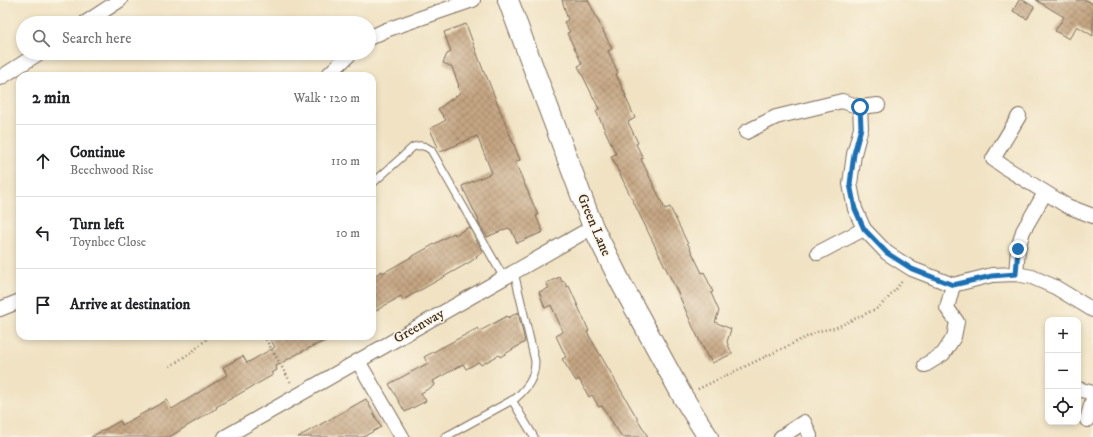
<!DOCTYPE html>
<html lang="en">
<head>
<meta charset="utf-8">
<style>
  :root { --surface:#fff; --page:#f2f2f2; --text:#202124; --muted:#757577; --line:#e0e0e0 }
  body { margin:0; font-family:"IM FELL DW Pica",serif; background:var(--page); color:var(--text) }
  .controls { position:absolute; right:12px; bottom:12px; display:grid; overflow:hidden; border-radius:8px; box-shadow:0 2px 6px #0003 }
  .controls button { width:36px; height:36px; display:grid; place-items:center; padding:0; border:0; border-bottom:1px solid var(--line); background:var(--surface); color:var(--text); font:20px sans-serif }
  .stop { position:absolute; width:12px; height:12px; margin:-9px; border:3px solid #1f6fb2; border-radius:50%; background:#fff }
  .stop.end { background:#1f6fb2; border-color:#fff; box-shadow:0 1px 4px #0008 }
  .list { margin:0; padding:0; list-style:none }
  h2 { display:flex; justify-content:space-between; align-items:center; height:52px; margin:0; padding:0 16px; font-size:17px }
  h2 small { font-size:13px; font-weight:400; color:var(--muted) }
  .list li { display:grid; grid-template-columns:26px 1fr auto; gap:12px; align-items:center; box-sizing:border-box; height:72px; padding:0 16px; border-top:1px solid var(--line) }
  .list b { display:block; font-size:15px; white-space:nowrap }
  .list p { margin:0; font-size:13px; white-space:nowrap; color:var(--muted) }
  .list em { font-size:13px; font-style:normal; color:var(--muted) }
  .icon { flex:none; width:22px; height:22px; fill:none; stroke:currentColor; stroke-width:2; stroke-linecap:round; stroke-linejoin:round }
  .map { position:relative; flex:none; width:1093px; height:437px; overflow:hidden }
  .search { position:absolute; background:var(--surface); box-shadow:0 2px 6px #0003; left:16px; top:16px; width:360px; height:44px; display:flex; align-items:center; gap:10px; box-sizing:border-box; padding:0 14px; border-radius:22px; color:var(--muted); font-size:15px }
  .panel { position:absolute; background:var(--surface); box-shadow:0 2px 6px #0003; left:16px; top:72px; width:360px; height:268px; border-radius:12px }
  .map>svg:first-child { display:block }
  .building { fill:url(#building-cross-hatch) }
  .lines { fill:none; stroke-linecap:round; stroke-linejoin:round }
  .lane-casing { stroke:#7a6a58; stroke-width:9 }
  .street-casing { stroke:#7a6a58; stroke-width:16 }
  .secondary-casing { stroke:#7a6a58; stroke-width:22 }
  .path { stroke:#7a6a58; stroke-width:2.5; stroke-dasharray:1 3; stroke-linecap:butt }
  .lane { stroke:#fff; stroke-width:7 }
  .street { stroke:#fff; stroke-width:14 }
  .secondary { stroke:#fff; stroke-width:20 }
  .route { stroke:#1f6fb2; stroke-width:5 }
  .labels { text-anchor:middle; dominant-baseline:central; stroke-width:3; stroke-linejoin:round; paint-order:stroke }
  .street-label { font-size:14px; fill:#3b2a1e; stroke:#fcf5e5 }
</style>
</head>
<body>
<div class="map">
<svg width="1093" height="437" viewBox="0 0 1093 437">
  <defs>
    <pattern id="building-cross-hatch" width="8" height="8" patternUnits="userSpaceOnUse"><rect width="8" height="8" fill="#c5a683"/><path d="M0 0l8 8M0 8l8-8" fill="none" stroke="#a1876b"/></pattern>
  </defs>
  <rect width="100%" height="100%" fill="#fcf5e5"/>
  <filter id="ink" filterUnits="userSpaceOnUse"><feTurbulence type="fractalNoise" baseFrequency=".025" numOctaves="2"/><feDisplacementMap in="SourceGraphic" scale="8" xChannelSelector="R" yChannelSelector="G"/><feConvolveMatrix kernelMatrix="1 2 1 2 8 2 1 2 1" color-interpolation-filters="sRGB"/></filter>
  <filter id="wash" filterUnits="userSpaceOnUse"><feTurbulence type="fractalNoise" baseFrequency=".012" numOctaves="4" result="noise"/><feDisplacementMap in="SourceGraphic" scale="16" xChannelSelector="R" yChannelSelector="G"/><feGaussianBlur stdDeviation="0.9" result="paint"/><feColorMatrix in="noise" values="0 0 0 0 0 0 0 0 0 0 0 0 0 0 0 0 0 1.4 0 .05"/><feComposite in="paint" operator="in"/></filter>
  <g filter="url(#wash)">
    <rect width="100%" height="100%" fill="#f0e2c3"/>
    <g id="blocks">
      <!-- building -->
      <g class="building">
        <path d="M562,0H588L612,49L608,51L618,73L616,74L626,96H625L635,118L628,122L638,143L636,144L643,158L641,159L665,209L670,207L702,273L704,272L713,292L711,293L719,311L715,322L731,329L727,342L732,354L712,363L710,358H708L693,327L679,295L611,156L616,154L596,111L599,109L578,66L582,64L567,33L570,32L564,22L568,20Z"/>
        <path d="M1019,0H1023L1034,7L1027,19L1013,11Z"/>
        <path d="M1036,0H1086L1093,4V36L1077,26L1069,39L1055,31L1064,17Z"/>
        <path d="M466,24L485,75H486L520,160L515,162L538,215L536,216L543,232L517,243L511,229H509L508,228L487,237L478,222L479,221L462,186L492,173L477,136L440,152L430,129L446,120L438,109L460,93L458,86H459L452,67L443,63L447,54L451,52L444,32Z"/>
        <path d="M469,227L483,252L476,256L477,257L470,262L403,300L401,296L372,313V277L382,271L383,273L454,233L455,235Z"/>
        <path d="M560,277L562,282L564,281L567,287L569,286L589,331L587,332L648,437H622L602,406L599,407L592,395L589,397L579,379L576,381L562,359L566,357L556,336L563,332L551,305L545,308L539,292L549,288L546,283Z"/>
        <path d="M518,312L525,342L500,357L499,355L481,365L479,362L466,369L463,364L433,381L435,385L421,393L426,401L405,412L389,384L428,363L424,357L478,328L480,331L507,316L508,318Z"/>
        <path d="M268,336H335L299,353L276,366L277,370L271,373L273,375L216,407L217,408L169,437H91L120,421L122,425L167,400L172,409L227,375L223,367L243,356L247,363L275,347Z"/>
        <path d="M366,399L381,427L363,437H298Z"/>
      </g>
    </g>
  </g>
  <g filter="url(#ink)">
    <use href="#blocks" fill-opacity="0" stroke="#7a6a58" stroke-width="1"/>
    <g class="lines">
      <defs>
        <g id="lane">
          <path d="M372,184L413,147C420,145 424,145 431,150L504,278"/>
          <path d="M512,400L534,437"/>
          <path d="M445,437L516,398C528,387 535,378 535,361L514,272"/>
        </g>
        <g id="street">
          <path d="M85,23L120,0"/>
          <path d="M369,38L386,30L473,0"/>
          <path d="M327,76L351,53"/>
          <path d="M0,78L39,53"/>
          <path d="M860,107L861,128L854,154L850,184L855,209L864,229L887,253L912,269L953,285L992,275L1016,274L1032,277L1055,287L1093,310"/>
          <path d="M1019,116L993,159L1006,168L1067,206L1093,216"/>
          <path d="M746,132L776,117L842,101L860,107L878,105"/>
          <path d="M818,253L864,229"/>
          <path d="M1016,274L1018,249L1023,231L1045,193"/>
          <path d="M0,309L20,301"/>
          <path d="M358,361L402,437"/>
          <path d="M925,365L943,354L954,337L957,322L947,308L953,285"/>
          <path d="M1078,389L1093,393"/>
          <path d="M1087,420L1093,398"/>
          <path d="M225,437L593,227"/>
          <path d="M781,437L804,422L810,436"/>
        </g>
        <path id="secondary" d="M508,0L593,227L621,283L683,397L708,437"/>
      </defs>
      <!-- lane casing -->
      <use href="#lane" class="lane-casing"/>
      <!-- street casing -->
      <use href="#street" class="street-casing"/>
      <!-- secondary casing -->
      <use href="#secondary" class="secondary-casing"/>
      <!-- path -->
      <g class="path">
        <path d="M264,336L291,383"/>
        <path d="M170,366L192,352L210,336"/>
        <path d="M698,389L819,331L835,328L878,308L891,295L903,280"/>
      </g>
      <!-- lane -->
      <use href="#lane" class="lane"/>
      <!-- street -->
      <use href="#street" class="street"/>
      <!-- secondary -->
      <use href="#secondary" class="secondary"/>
    </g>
  </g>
  <g class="lines" filter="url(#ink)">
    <!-- route -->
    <path class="route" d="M860,107L861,128L854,154L850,184L855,209L864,229L887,253L912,269L953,285L992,276L1016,274L1018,249"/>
  </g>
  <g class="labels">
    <!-- street labels -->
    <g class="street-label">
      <text transform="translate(594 225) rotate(67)">Green Lane</text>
      <text transform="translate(419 326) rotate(-30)">Greenway</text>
    </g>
  </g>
</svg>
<div class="controls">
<button>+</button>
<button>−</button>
<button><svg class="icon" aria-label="locate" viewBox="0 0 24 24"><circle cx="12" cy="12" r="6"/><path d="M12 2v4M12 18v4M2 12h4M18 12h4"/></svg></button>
</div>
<div class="stop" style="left:860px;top:107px"></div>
<div class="stop end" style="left:1018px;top:249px"></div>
<div class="search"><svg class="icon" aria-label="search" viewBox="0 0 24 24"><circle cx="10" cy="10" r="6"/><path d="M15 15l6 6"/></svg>Search here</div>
<section class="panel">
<h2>2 min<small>Walk · 120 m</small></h2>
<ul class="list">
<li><svg class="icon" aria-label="ahead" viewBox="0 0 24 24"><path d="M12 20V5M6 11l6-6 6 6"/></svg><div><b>Continue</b><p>Beechwood Rise</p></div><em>110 m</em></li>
<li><svg class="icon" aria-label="left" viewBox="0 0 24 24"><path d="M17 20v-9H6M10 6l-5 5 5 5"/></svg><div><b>Turn left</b><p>Toynbec Close</p></div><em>10 m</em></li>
<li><svg class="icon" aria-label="arrive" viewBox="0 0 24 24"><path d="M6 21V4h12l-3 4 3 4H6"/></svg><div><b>Arrive at destination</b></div></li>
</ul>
</section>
</div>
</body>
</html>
